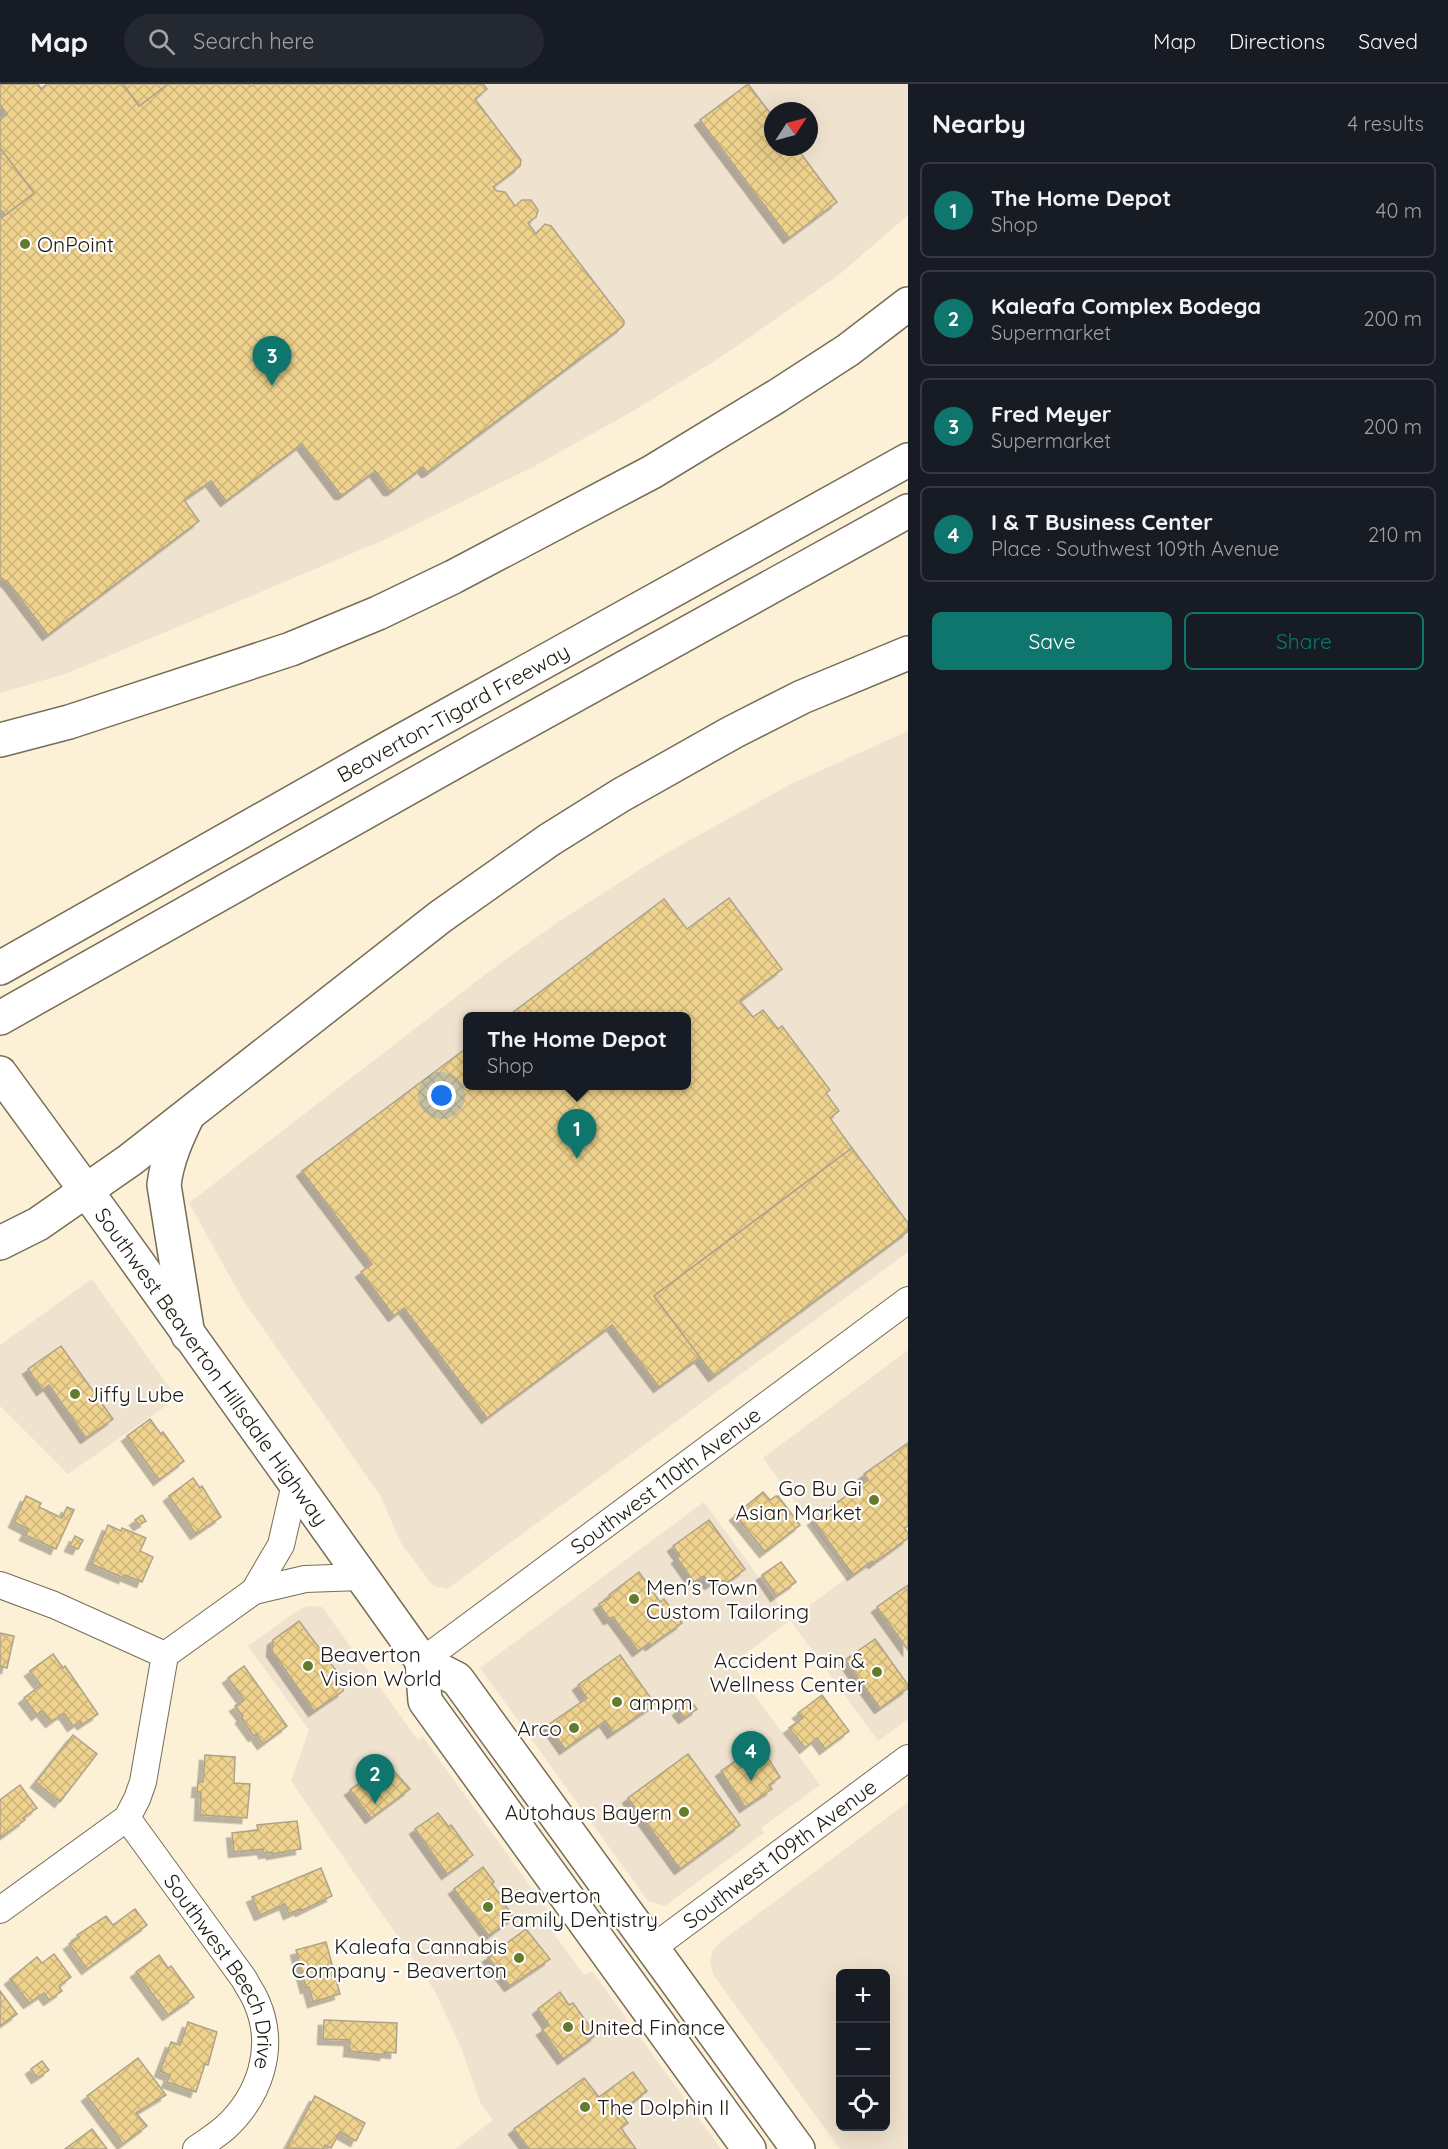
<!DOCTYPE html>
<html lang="en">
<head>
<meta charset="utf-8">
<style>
  :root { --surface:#171b24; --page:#242831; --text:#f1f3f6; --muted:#9ea1a6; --line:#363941; --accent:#0f766e }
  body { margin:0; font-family:Quicksand,sans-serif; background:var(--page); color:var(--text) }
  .controls { position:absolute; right:18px; bottom:18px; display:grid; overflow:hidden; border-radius:9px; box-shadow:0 6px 24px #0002 }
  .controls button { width:54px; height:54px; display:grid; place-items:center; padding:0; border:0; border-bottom:2px solid var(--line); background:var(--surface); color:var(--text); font:30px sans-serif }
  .compass { position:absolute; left:764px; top:18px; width:54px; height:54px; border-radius:50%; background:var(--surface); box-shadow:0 6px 24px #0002; rotate:54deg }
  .you { position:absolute; left:442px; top:1012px; width:21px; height:21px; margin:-15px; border:4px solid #fff; border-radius:50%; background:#1a73e8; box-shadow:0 0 0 9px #1a73e833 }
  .badge { display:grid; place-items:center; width:39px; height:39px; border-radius:50%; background:var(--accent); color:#fff; font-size:20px; font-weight:700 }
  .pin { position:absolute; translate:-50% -50px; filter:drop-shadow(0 2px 3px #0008) }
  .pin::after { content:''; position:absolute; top:32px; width:21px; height:18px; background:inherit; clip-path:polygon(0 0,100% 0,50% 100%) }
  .popup { position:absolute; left:463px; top:928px; width:228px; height:78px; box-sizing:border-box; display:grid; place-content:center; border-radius:9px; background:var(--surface); filter:drop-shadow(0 2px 4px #0005); font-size:20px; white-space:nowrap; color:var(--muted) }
  .popup b { font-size:22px; color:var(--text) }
  .popup::after { content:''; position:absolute; left:50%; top:100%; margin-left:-12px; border:12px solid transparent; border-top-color:var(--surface) }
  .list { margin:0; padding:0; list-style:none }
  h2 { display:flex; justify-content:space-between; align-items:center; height:78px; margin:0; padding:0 24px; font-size:26px }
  h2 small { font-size:20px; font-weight:400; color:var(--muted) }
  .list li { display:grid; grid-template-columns:39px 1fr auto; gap:18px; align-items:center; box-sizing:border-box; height:96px; margin:0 12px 12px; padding:0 12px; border:2px solid var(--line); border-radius:9px }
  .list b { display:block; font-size:22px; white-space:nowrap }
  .list p { margin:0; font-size:20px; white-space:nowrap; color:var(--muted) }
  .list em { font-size:20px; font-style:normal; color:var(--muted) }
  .actions { display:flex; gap:12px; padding:18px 24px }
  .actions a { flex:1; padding:14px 0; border:2px solid var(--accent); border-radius:9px; text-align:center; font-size:21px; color:var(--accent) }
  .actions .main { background:var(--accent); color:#fff }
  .icon { flex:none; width:33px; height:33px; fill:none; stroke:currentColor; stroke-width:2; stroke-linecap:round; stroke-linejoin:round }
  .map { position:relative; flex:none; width:908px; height:2065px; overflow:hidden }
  header { display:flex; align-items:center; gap:36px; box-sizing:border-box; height:84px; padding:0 30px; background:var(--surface); border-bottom:2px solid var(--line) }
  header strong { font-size:28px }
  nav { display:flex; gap:33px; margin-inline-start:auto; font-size:21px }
  .search { width:420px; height:54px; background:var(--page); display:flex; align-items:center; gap:15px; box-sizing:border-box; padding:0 21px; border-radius:33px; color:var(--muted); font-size:22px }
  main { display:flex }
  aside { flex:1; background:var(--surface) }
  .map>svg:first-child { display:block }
  .commercial { fill:#efe2ce; fill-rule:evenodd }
  .building { fill:url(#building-cross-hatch); stroke:#aea38b; stroke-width:1.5; filter:url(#shadow) }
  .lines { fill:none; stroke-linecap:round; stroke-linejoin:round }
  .minor-casing { stroke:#776d56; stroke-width:28 }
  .major-casing { stroke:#776d56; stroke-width:36 }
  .highway-casing { stroke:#776d56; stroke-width:36 }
  .minor { stroke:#fff; stroke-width:26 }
  .major { stroke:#fff; stroke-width:33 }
  .highway { stroke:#fff; stroke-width:33 }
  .poi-dot { fill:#657b2c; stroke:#fff; stroke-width:2 }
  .labels { text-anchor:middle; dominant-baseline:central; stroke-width:4.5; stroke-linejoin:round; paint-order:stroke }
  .poi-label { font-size:21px; fill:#1e1a11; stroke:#fff; text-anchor:start }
  .street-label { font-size:21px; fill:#1e1a11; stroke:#fff }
</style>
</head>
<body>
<header>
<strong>Map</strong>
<div class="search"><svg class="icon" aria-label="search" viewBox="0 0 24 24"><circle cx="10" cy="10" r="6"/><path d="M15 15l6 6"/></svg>Search here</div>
<nav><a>Map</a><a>Directions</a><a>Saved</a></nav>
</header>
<main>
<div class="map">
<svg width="908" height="2065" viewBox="0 0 908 2065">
  <defs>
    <pattern id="building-cross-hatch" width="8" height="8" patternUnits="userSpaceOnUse" patternTransform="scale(1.5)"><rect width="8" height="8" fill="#efd28e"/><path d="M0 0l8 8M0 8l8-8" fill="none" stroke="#ccb479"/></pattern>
    <filter id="shadow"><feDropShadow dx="-5.5" dy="5.5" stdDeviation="0" flood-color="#0004"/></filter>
  </defs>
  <rect width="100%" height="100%" fill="#fcf1d7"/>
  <!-- commercial -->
  <g class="commercial">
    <path d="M0,0H908V131L840,190L724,271L633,327L535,382L386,455L218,526L65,590L0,609ZM773,27H809V63H773Z"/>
    <path d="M908,647V1168L447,1505L433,1502L401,1459L380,1411L243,1216L189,1119L491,886L558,838L663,771L791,700ZM468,932H686V1002H468Z"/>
    <path d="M92,1195L177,1314L68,1390L0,1322V1261Z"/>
    <path d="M908,1266V1635L878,1657L790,1536L732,1580L820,1701L761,1744L764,1749L665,1822L648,1817L480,1584L704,1418L790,1536L849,1492L763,1374Z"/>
    <path d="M308,1522L322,1523L418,1656L423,1653L548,1827L541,1832L584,1891L592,1887L721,2065H455L493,2036L481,2020L462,1966L435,1907L291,1697L309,1646L248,1562L300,1525Z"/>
    <path d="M908,1718V2065H840L714,1892L710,1879L712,1868L719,1859ZM840,1890H886V2042H840Z"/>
  </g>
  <!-- building -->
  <g class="building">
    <path d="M0,0H38L41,5L47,0H123L139,22L168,0H249L251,2L254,0H483L487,5L475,15L521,76L520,82L493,103L497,107L505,108L515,122L522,116H531L538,126L536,133L528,139L536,150L545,140L551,142L624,237V240L622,243L430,387L427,388L423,383L393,406H389L375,387L344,410H340L302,360L226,417L211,397L184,416L199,437L48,551L8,498L0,494V135L34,109L0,64V36L7,30L0,21Z"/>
    <path d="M123,0H168L139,22Z"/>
    <path d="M748,0L773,33V63H796L837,118L789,154L700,36Z"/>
    <path d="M0,64L34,109L5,131L0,125Z"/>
    <path d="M729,814L782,885L740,917L753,933L763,926L778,945L782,942L830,1006L826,1009L839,1027L830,1034L852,1064L654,1212L700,1273L659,1303L612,1241L487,1334L404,1224L394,1232L361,1188L372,1180L302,1087L468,963V1002H686V932H508L664,815L687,845Z"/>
    <path d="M852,1064L908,1139V1147L714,1292L654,1212Z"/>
    <path d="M61,1262L113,1335L86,1354L49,1301L42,1306L28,1285Z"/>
    <path d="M150,1335L161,1350L163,1348L184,1377L159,1396L127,1352Z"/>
    <path d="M908,1359V1442L904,1444L908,1449V1454L874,1479L872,1477L853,1491L813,1436L868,1396L864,1390Z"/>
    <path d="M193,1394L200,1404L202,1402L221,1433L196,1450L169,1412Z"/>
    <path d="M763,1408L770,1416L776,1412L777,1413L778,1412L800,1441L765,1468L735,1431Z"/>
    <path d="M26,1412L41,1419L39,1423L62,1434L67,1423L74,1426L56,1465L25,1451L28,1445L14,1438Z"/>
    <path d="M142,1431L146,1437L139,1441L135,1436Z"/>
    <path d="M709,1436L745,1485L728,1498L716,1496L710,1500L704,1492L694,1498L677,1474L680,1472L673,1462Z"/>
    <path d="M108,1441L121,1447L122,1444L146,1454L140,1467L153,1473L142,1498L125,1491L124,1494L91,1480Z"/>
    <path d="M75,1452L83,1456L78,1465L70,1462Z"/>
    <path d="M781,1478L796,1498L776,1512L762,1491Z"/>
    <path d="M639,1488L660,1518L664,1515L682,1539L651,1561L649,1559L638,1567L613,1533L609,1535L599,1520L610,1513L609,1511Z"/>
    <path d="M908,1501V1566L877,1523Z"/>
    <path d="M299,1537L344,1597L343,1607L314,1627L272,1567L273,1556Z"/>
    <path d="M0,1549L14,1552L7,1584L0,1582Z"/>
    <path d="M875,1555L908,1601V1604L880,1624L845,1576Z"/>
    <path d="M53,1570L63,1584L65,1582L98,1630L83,1640L80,1637L73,1642L65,1630H62L51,1638L42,1627L37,1631L24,1614L41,1601L30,1587Z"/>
    <path d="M620,1571L655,1620L613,1649L605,1637L565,1665L548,1641L587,1614L578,1601Z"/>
    <path d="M244,1582L287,1642L263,1660L256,1650L254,1652L241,1634L243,1632L235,1622L244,1616L228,1594Z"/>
    <path d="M822,1611L849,1647L825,1665L817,1654L805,1664L789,1644L803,1634L798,1629Z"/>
    <path d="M690,1616L697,1625L684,1634L678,1626Z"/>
    <path d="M73,1651L97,1670L60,1718L36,1698Z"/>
    <path d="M754,1664L763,1677L768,1674L780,1693L769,1701L772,1705L745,1723L721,1687Z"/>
    <path d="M688,1670L740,1741L680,1785L628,1714Z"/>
    <path d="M205,1671L235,1673L234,1699L250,1700L247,1734L200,1731L201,1708H197L198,1698H203Z"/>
    <path d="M387,1679L410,1705L371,1734L350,1706Z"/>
    <path d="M20,1701L37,1724L23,1734L25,1736L0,1754V1716Z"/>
    <path d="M438,1729L449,1743L451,1741L473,1771L447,1790L415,1745Z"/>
    <path d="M297,1737L301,1765L272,1770V1768L264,1769L263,1765L234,1768L232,1749L258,1746L257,1741Z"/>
    <path d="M483,1783L494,1798L492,1800L502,1813L500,1814L514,1833L489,1852L454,1805Z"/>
    <path d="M321,1784L332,1812L301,1827L300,1825L289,1830L285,1820L260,1831L252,1813Z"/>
    <path d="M135,1825L147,1841L87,1885L69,1860L79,1853L77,1851L106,1832L113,1841Z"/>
    <path d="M526,1845L550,1875L510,1902L488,1873Z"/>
    <path d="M326,1858L340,1910L313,1918L309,1903L306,1904L296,1866Z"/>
    <path d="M54,1870L71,1893L59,1902L62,1907L49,1916L44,1909L29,1919L10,1895L37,1873L42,1879Z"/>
    <path d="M159,1871L168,1884L171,1882L194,1913L168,1931L136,1888Z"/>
    <path d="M0,1907L17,1930L0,1942Z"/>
    <path d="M560,1908L569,1921L573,1919L596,1951L563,1975L542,1946L549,1941L538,1925Z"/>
    <path d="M324,1936L397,1939L396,1969L385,1968V1971L349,1967L350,1956L323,1955Z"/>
    <path d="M188,1938L217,1948L208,1981L205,1980L196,2008L167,1998L170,1991L160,1987L171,1958L180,1961Z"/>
    <path d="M138,1974L166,2011L136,2029L147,2042L123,2060L87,2012Z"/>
    <path d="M42,1977L49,1986L37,1994L31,1985Z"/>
    <path d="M633,1988L647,2007L620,2028L628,2039L621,2044L636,2065H529L514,2045L584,1994L599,2013Z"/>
    <path d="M315,2012L365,2039L356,2057L340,2048L331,2064L325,2061L323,2065L287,2064Z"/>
    <path d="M92,2045L107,2065H65Z"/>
  </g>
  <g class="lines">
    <defs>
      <g id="minor">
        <path d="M0,1501L54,1521L165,1571"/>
        <path d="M254,1507L281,1461L295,1400"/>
        <path id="s1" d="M422,1577L908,1216"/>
        <path id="s2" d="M127,1734L244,1895C248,1903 254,1911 257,1919C276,1964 260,2011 226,2043C217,2051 206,2058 196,2065"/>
        <path d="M0,1826L127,1734L137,1715L143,1698L165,1571L254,1507L305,1495L361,1493"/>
        <path id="s3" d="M651,1865L908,1674"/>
      </g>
      <g id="major">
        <path id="s4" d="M0,989L106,1134L422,1577L457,1595L798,2065"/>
        <path d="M422,1577L425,1617L749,2065"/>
      </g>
      <g id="highway">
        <path d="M0,656L69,638L291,565L378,529L453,493L652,388L777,312L848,266L908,220"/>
        <path id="s5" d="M0,884L392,662L908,376"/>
        <path d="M0,934L481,663L908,427"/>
        <path d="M188,1031C177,1054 167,1075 164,1101L188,1251"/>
        <path d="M0,1159L38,1140L130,1076L440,833L549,756L621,711L733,648L802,613L908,569"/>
      </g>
    </defs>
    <!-- minor casing -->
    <use href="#minor" class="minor-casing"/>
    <!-- major casing -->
    <use href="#major" class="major-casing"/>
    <!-- highway casing -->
    <use href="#highway" class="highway-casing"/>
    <!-- minor -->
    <use href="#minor" class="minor"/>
    <!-- major -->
    <use href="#major" class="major"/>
    <!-- highway -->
    <use href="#highway" class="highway"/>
  </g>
  <!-- markers -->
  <g class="poi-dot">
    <circle cx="25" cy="160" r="6"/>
    <circle cx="75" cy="1310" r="6"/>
    <circle cx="874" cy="1416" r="6"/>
    <circle cx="634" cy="1515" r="6"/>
    <circle cx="308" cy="1582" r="6"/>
    <circle cx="877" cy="1588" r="6"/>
    <circle cx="617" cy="1618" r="6"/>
    <circle cx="574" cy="1644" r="6"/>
    <circle cx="684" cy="1728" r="6"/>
    <circle cx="488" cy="1823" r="6"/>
    <circle cx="519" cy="1874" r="6"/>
    <circle cx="568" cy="1943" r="6"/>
    <circle cx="585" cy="2023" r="6"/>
  </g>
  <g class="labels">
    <!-- poi labels -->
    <g class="poi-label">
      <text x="37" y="160">OnPoint</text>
      <text x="87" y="1310">Jiffy Lube</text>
      <text x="862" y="1404" text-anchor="end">Go Bu Gi<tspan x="862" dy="24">Asian Market</tspan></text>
      <text x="646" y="1503">Men's Town<tspan x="646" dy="24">Custom Tailoring</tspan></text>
      <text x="320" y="1570">Beaverton<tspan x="320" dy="24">Vision World</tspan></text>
      <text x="865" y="1576" text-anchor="end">Accident Pain &amp;<tspan x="865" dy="24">Wellness Center</tspan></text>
      <text x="629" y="1618">ampm</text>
      <text x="562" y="1644" text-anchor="end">Arco</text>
      <text x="672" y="1728" text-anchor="end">Autohaus Bayern</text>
      <text x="500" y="1811">Beaverton<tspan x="500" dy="24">Family Dentistry</tspan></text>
      <text x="507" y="1862" text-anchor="end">Kaleafa Cannabis<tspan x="507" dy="24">Company - Beaverton</tspan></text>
      <text x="580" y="1943">United Finance</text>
      <text x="597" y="2023">The Dolphin II</text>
    </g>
    <!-- street labels -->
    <g class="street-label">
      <text stroke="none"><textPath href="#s5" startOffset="520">Beaverton-Tigard Freeway</textPath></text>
      <text stroke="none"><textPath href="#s4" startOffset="362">Southwest Beaverton Hillsdale Highway</textPath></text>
      <text stroke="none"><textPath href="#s1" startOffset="303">Southwest 110th Avenue</textPath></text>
      <text stroke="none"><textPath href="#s3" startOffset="160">Southwest 109th Avenue</textPath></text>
      <text stroke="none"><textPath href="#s2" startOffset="183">Southwest Beech Drive</textPath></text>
    </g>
  </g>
</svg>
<div class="controls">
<button>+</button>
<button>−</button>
<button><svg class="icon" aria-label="locate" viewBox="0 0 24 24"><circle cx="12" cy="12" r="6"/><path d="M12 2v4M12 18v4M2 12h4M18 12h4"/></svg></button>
</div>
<svg class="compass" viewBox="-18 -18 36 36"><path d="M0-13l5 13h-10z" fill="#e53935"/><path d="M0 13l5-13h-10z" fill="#9ea1a6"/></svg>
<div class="you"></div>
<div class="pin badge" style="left:577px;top:1075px">1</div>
<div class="popup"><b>The Home Depot</b>Shop</div>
<div class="pin badge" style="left:375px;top:1720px">2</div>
<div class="pin badge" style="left:272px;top:302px">3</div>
<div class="pin badge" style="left:751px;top:1697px">4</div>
</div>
<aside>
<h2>Nearby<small>4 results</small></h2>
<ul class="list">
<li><span class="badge">1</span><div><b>The Home Depot</b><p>Shop</p></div><em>40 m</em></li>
<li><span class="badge">2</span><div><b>Kaleafa Complex Bodega</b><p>Supermarket</p></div><em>200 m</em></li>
<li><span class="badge">3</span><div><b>Fred Meyer</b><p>Supermarket</p></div><em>200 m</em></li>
<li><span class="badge">4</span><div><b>I &amp; T Business Center</b><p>Place · Southwest 109th Avenue</p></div><em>210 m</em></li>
</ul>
<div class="actions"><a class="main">Save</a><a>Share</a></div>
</aside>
</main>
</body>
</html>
